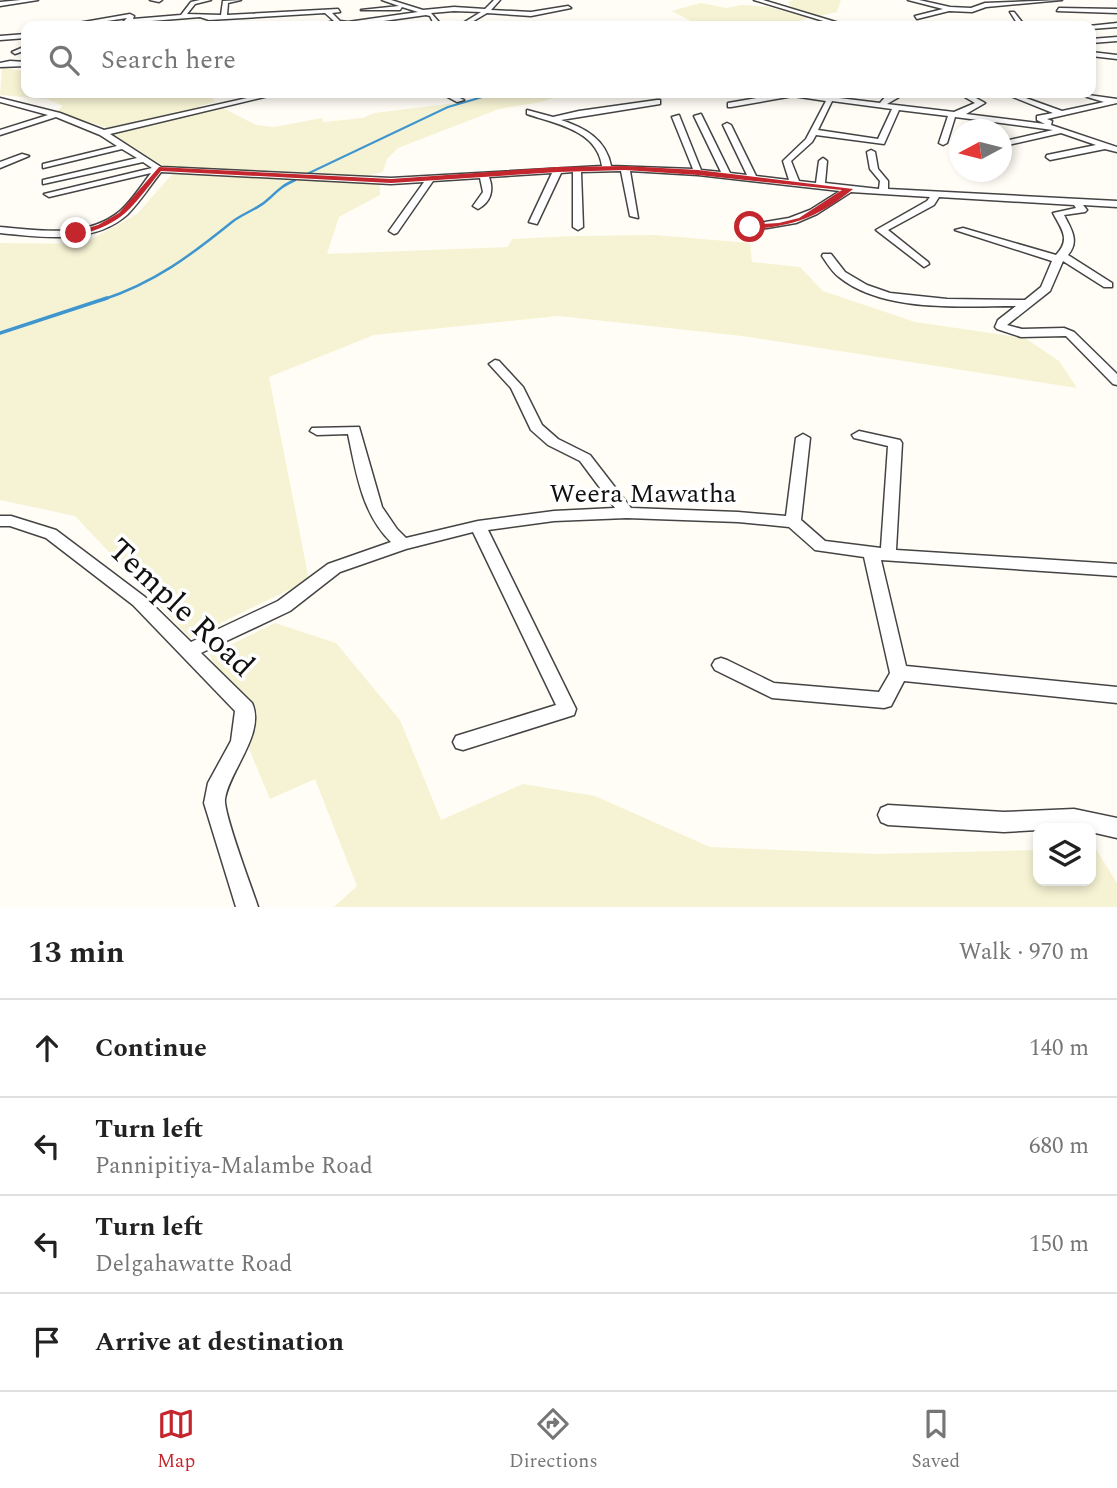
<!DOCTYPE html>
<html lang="en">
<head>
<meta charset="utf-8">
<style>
  :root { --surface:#fff; --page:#f2f2f2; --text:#222; --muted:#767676; --line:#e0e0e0; --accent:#c4262e }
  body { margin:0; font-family:Spectral,serif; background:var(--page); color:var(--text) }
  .controls { position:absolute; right:21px; bottom:21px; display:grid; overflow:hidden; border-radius:14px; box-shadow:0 4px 10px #0003 }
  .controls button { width:63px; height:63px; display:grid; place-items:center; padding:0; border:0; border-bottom:2px solid var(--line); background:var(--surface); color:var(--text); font:35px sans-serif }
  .compass { position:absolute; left:949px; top:119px; width:63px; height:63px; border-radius:50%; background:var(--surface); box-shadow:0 4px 10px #0003; rotate:263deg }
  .stop { position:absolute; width:21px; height:21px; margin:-16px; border:5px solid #c4262e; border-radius:50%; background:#fff }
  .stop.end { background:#c4262e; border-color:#fff; box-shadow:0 2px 7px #0008 }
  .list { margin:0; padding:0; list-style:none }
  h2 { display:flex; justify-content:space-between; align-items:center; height:91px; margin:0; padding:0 28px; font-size:30px }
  h2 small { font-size:23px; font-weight:400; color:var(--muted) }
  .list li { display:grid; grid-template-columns:46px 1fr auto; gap:21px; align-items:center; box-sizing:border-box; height:98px; padding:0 28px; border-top:2px solid var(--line) }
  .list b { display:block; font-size:26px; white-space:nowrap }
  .list p { margin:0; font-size:23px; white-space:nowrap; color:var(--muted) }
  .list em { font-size:23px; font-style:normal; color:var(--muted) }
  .icon { flex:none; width:38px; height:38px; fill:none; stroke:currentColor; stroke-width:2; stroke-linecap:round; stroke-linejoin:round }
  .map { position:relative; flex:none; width:1117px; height:907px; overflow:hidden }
  .search { position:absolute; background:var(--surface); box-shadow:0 4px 10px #0003; left:21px; right:21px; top:21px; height:77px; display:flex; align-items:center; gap:18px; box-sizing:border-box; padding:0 24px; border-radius:14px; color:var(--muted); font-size:26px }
  .sheet { height:483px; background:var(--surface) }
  nav { display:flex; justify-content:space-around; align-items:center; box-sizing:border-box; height:98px; border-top:2px solid var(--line); background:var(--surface); font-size:19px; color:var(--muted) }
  nav a { display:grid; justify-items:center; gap:4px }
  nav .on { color:var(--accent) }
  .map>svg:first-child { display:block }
  .farmland { fill:#f6f3d4 }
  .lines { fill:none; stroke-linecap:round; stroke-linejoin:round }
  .stream-far2 { stroke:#3f96cf; stroke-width:2 }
  .stream-far1 { stroke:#3f96cf; stroke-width:2.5 }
  .stream { stroke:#3f96cf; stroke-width:3.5 }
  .minor-casing { stroke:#444; stroke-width:3 }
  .minor { fill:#fff; fill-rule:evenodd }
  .route { fill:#c4262e }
  .labels { text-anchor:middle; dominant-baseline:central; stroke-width:7; stroke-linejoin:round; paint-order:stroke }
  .street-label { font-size:26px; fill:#111; stroke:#fff }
  .near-street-label { font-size:32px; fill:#111; stroke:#fff }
</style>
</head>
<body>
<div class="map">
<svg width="1117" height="907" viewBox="0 0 1117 907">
  <rect width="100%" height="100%" fill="#fffdf5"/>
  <!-- farmland -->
  <g class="farmland">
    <path d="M793,0H841L837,12L815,17L783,8L791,6L788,2Z"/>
    <path d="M701,3L726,8L742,5L769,7L809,18L784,25L695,26V23L671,11Z"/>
    <path d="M2,67L26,72V93H207L215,102L199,106L205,112L223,108L256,125L274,127L322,118L323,122L363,118L374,113L464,102L494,93H568L541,102L499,109L398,148L387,159L383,172L358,178L164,166L110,133L105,127L56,112L63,106L47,99L0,95Z"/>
    <path d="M174,172L380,182V195L339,217L327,254L508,247L512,239L575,236L654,235L750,243L752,262L800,267L823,291L915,322L1025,338L1059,361L1077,388L742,336L558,316L374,335L269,377L309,580L190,638L75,516L0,500V243L83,244L137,214Z"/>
    <path d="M275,623L336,643L400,720L441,820L523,784L595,796L710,847L877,854L1038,850V881H1091V841L1117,883V907H334L357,886L315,779L270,799L210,655Z"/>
  </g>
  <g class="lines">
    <!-- stream-far2 -->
    <path class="stream-far2" d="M307,174L448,107L496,93"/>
    <!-- stream-far1 -->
    <path class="stream-far1" d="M102,300C154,283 190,256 232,222C242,214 255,210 265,202C279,191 276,189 295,180"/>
    <!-- stream -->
    <path class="stream" d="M0,333L107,298"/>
    <defs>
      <g id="minor">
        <path d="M21,0H38L0,6V2Z"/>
        <path d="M150,0H162L159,2Z"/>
        <path d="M200,0H211L195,4L187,14L221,15L223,1L241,0L228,3L227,15L338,9L340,12L332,13L340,21L348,22L418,12L402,7L400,10H361L399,6L382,0H391L423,10L454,7L485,9L494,0H500L491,10L531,12L568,6L571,8L531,16L487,13L465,26H458L481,12L454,11L431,13L439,22L434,26H428L433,22L430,16L426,15L348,26L338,24L315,26L334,21L325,13L209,20L200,17L127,23L124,21L127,18L74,26H61L130,14L134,16L133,19L181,15L191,2Z"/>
        <path d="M754,0H763L849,26H840Z"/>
        <path d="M908,0H919L950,7L971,8L985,3L1062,0L986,7L972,12L949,11L917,19L915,16L943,9Z"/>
        <path d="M1059,8L1117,9V13L1057,11Z"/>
        <path d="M1010,12H1014L1025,26H1019Z"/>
        <path d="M1117,23V27L1091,29L1089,26Z"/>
        <path d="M26,34V38L0,40V36Z"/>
        <path d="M1117,37V41L1091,43V39Z"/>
        <path d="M26,46V50L15,54L12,52Z"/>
        <path d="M1091,52L1117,55V59L1091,56Z"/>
        <path d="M10,61L26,62V66L0,67V63Z"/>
        <path d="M269,93H281L110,134L161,167L391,178L602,166C597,130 556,124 527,114V110L553,117L579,111L657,100H660V104L561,120C585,128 606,139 611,166L693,169L672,117L679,115L701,170L721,172L694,116L701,114L730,173L747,175L723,125L727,123L731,125L756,176L789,180L783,161L806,139L826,101L793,96L731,107H728V103L780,94V93H798L880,103L886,96L906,93L887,104L954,112L975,103L958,93H967L985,103L966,114L1045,124L1037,120V116L1053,113L1003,93H1012L1062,111L1104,102L1074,93L1117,99V103L1047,119L1052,121L1051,125L1117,147V152L1105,149L1050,160L1046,157L1047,155L1096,145L1061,133L1008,145L1004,143L1005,141L1053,130L955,117L947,143L943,145L939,143L948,116L899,110L884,144L816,135L812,142L791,161L799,181L816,183L819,161L823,158L827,161L825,183L879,189L880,181L870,169L867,152L871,150L875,152L878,169L888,181V189L1117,201V207L1083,205L1087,210L1085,212L1064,215C1071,229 1080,241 1068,255L1112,283V287H1104L1063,261L1050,291L1007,325L1022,329L1064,328L1074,332L1117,374V385L1113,384L1066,336L1021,337L997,329L995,327L998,320L1016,306C963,306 883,313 839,277C832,272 827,263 822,256L823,254H831L845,272L867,285L890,293L947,299L1025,300L1041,287L1052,261L955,230L963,228L1056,255C1071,239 1062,230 1053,213L1076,208L1074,205L939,197L934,205L888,230L928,262L929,264L924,267L876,230L927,201L930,197L851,192L817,214L796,223L767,228L750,230L745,227L747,225L789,218L810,210L840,191L698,175L630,171L638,218L630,216L621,171L581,172L583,227L578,230L573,227V172L561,173L537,224L529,222L552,173L489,177C494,190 491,202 478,209L473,206L483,192L480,178L433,181L397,233L394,234L389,231L424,182L391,184L161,172C150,186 140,202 127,215C93,245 41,237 0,233V227C39,230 85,239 119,212C131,202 141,186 151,173L49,197L44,194L152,168L143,162L43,184V180L137,158L122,149L43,168V164L117,146L100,135L56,117L0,135V130L48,115L0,102V98L60,113L104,130ZM832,101L892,109L878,139L818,130Z"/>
        <path d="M440,93H449L464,100L457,102Z"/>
        <path d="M22,154L29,156L0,168V162Z"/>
        <path d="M495,360L499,361L523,387L542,425L558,439L590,455L631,508L738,512L786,516L796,438L803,434L810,438L801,520L825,541L881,548L888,446L854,438L852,435L859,431L900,440L902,443L896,550L1117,564V576L881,560L906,666L1117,687V703L904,681L891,706L884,708L772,698L715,670L712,665L715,660L721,658L727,660L774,683L879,692L890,673L864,557L815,550L789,527L738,522L627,518L554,521L488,530L576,709L574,715L463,750L456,748L453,742L456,736L556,705L473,532L406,549L340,572L290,611L201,653L252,703C266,733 229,771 225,799C223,813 252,888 258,907H236L204,803L208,783L231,741L235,711L133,605L46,538L10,526H0V516H11L56,530L145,597L191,642L278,601L328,564L391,542C362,514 356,472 348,434L317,435L310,431L312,428L359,427L382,507L397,529L406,538L478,521L554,511L615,508L580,461L548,445L531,430L511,388L489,364Z"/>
        <path d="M888,805L1004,812L1074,809L1117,818V838L1091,832V828H1038V830L1004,832L888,825L881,822L878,815L881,808Z"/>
      </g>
    </defs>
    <!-- minor casing -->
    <use href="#minor" class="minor-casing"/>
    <!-- minor -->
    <use href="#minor" class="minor"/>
  </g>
  <!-- route -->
  <path class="route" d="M625,166L698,170L853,189C820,216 793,227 750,229L748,225L779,223L799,218L842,190L698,175L625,170L558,172L391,183L161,171C130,209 125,223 76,236L72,233L98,225L119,213L159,167L391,179L558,167Z"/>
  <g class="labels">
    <!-- street labels -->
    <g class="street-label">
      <text x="643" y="494">Weera Mawatha</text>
    </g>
    <!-- near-street labels -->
    <g class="near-street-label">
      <text transform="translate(181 608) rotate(43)">Temple Road</text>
    </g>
  </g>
</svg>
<div class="controls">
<button><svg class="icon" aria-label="layers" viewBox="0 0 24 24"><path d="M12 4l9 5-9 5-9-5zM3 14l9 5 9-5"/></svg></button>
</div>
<svg class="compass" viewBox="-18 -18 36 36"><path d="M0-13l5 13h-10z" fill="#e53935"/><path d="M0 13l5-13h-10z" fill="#767676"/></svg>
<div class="stop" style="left:750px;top:227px"></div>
<div class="stop end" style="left:76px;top:233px"></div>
<div class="search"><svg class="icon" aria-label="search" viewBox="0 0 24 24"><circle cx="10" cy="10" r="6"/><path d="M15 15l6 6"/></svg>Search here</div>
</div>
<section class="sheet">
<h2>13 min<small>Walk · 970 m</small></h2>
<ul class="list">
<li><svg class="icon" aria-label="ahead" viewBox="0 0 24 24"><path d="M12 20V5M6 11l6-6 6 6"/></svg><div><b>Continue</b></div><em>140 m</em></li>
<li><svg class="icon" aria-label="left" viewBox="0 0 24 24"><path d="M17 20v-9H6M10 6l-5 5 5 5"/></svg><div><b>Turn left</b><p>Pannipitiya-Malambe Road</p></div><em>680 m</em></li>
<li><svg class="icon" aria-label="left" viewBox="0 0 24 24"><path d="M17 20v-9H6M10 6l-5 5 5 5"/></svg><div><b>Turn left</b><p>Delgahawatte Road</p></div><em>150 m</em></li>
<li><svg class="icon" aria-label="arrive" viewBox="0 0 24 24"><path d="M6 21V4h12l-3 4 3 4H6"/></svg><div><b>Arrive at destination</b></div></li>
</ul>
</section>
<nav>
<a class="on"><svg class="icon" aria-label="map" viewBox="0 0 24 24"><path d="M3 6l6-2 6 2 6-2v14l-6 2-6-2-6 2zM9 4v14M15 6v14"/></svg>Map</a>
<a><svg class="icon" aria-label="directions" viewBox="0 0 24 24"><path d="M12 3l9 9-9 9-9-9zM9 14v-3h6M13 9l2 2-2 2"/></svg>Directions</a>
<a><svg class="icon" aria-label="saved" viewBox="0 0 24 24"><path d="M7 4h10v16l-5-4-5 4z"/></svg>Saved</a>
</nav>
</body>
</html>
